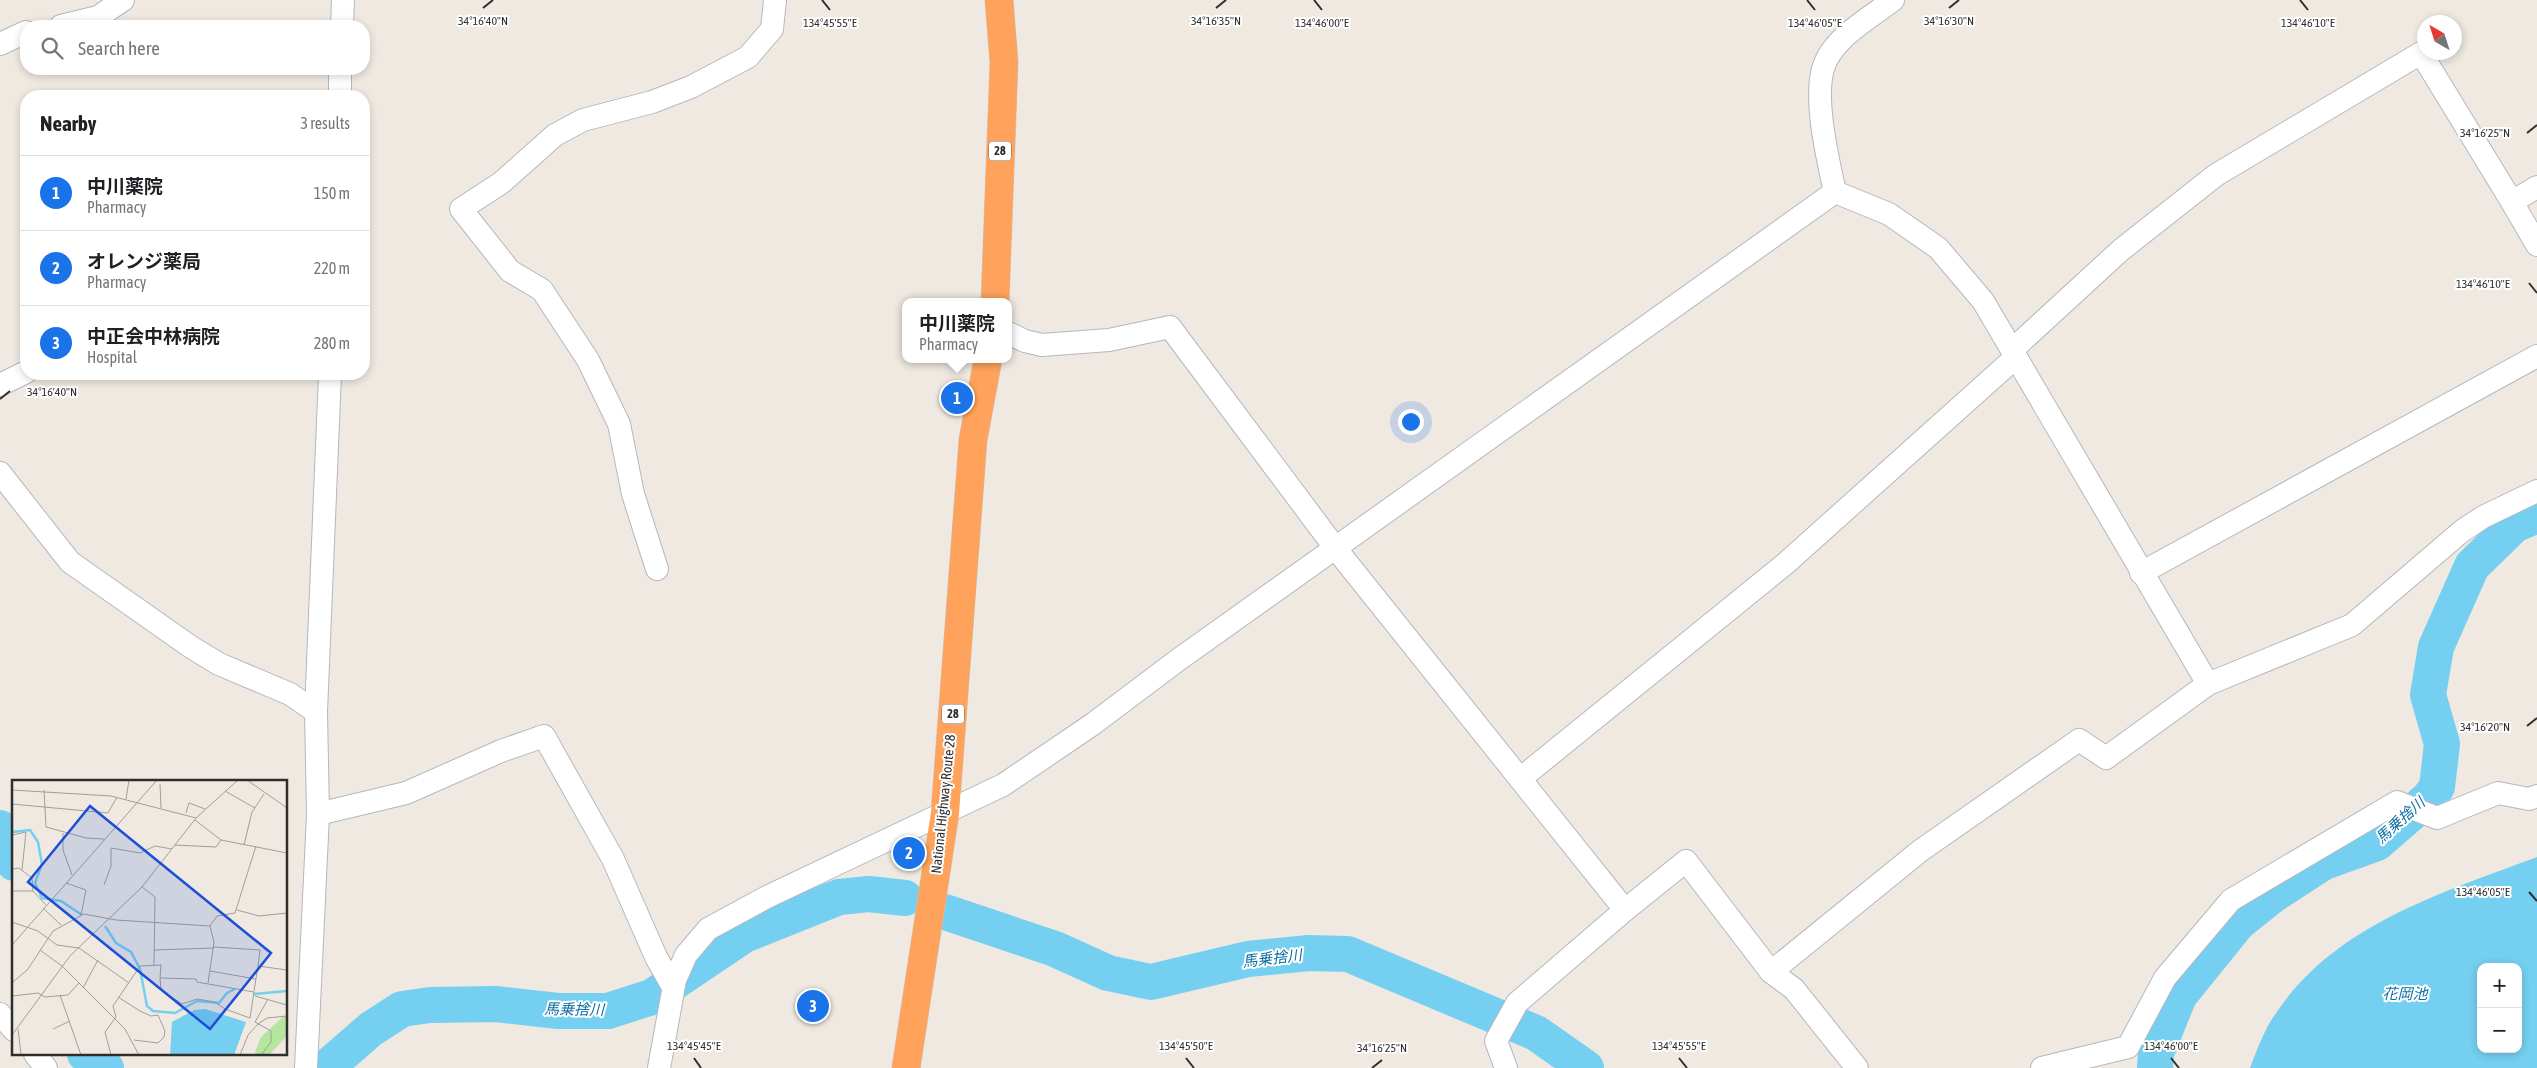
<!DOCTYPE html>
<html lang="en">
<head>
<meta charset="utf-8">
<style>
  :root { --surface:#fff; --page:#f2f2f2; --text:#202124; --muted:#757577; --line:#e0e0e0; --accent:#1a73e8 }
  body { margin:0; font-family:"Asap Condensed","Noto Sans JP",sans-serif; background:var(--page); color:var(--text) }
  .controls { position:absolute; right:15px; bottom:15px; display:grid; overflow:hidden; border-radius:10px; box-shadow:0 2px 8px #0003 }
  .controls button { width:45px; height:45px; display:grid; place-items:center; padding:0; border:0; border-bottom:1px solid var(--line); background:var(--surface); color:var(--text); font:25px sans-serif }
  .compass { position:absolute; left:2417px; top:15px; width:45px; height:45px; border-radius:50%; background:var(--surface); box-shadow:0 2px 8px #0003; rotate:321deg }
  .you { position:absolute; left:1410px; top:421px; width:18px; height:18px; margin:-12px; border:4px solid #fff; border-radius:50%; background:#1a73e8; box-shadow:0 0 0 8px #1a73e833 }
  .badge { display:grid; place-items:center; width:32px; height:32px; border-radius:50%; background:var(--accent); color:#fff; font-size:16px; font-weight:700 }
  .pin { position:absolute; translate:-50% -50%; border:2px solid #fff; box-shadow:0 1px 5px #0006 }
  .popup { position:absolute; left:902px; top:298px; width:110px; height:65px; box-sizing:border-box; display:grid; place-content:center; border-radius:10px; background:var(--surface); filter:drop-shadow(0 1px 4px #0005); font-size:16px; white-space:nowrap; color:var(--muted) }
  .popup b { font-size:19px; color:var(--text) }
  .popup::after { content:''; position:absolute; left:50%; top:100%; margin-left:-10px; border:10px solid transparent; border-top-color:var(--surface) }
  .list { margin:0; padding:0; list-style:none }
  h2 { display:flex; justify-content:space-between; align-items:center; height:65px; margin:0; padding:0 20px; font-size:21px }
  h2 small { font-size:16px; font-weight:400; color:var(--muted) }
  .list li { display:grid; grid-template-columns:32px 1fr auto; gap:15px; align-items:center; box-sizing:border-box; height:75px; padding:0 20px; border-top:1px solid var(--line) }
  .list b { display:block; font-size:19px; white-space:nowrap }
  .list p { margin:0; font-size:16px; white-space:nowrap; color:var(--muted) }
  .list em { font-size:16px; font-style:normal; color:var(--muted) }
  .icon { flex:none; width:28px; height:28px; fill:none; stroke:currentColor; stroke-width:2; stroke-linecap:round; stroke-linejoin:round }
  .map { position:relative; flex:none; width:2537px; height:1068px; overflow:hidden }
  .search { position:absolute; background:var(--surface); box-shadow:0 2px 8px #0003; left:20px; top:20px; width:350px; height:55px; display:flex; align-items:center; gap:12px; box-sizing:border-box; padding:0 18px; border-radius:20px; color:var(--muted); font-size:19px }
  .panel { position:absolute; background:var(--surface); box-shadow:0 2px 8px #0003; left:20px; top:90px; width:350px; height:290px; border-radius:20px }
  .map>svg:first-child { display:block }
  .water { fill:#75cff0; fill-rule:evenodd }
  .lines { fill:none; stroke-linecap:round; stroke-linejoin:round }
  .river { stroke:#75cff0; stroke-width:36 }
  .street-casing { stroke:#b4b7c1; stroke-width:24 }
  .highway-casing { stroke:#c9c9c9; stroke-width:29 }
  .street { stroke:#fff; stroke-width:22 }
  .highway { stroke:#ffa35c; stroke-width:28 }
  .ticks { fill:none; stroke:#2e2e2e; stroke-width:2 }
  .labels { text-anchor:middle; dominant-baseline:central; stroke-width:4; stroke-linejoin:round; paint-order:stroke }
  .shield { fill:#fff; stroke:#6d6d6d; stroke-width:1 }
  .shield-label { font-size:12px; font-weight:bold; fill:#2e2e2e }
  .street-label { font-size:14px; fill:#2e2e2e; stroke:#fff }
  .water-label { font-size:15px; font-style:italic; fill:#0d6fa3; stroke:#fff }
  .inset-river { fill:none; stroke:#75cff0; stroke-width:2.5 }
  .inset-road { fill:none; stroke:#a29e99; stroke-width:1 }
  .view { fill:#1d4ed8; fill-opacity:0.15; stroke:#1d4ed8; stroke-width:2.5 }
  .inset-edge { fill:none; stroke:#2e2e2e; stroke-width:2.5 }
  .ticks-label { font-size:12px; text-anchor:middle; fill:#2e2e2e; stroke:#fff; stroke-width:4; stroke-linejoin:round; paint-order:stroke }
</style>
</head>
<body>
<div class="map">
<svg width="2537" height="1068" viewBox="0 0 2537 1068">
  <rect width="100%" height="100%" fill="#efe9e1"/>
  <!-- water -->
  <path class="water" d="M2537,857V1068H2250C2257,1050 2265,1028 2276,1013C2336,924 2442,893 2537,857ZM2481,967H2518V1049H2481Z"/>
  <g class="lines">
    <!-- river -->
    <g class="river">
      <path d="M0,828L12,847L14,863"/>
      <path d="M945,912L1055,949L1108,973L1151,982L1248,959L1309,953L1348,954L1536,1033L1586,1068"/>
      <path d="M85,1054L106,1068"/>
      <path d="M326,1068L371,1029L402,1009L430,1005L495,1004L558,1011H608L652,997L744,935L839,897L869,894L905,898"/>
      <path d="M2155,1068L2156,1053L2179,996L2238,923L2273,895L2324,862L2377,843L2429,798L2437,787L2442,744L2428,695L2436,647L2472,566L2514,525L2537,515"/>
    </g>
    <defs>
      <g id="street">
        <path d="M61,26L98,17L123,0"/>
        <path d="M342,26L343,0"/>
        <path d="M0,44L26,32"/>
        <path d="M340,96V69"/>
        <path d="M1835,192C1828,160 1811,90 1826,61C1838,35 1871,17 1893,0"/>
        <path d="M2512,202L2537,245"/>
        <path d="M1008,333L1025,341L1042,345L1109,340L1170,327L1336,549L1625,910"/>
        <path d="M2012,350L2121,250L2216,175L2421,53L2512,202L2537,187"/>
        <path d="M0,385L26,372"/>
        <path d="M0,473L70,562L191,647L219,664L290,694L316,712"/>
        <path d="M657,569L633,494L619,424L588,360L542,290L510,271L461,209L501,183L555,135L583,120L652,102L691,87L748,57L772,29L775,0"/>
        <path d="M2141,573L2537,356"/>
        <path d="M1520,779L1785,564L2016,357"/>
        <path d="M318,814L406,793L501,751L544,736L613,859L656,957L673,987"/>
        <path d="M1771,972L1920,851L2079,740L2106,758L2208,684L2352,625L2462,531L2483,517L2537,491"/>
        <path d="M0,1014L14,1030"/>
        <path d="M35,1054L46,1068"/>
        <path d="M306,1068L318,814L316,712L330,374"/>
        <path d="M659,1068L675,980L686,955L708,929L767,897L1003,785L1093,724L1178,660L1835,192L1889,214L1938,248L1983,301L2208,684"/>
        <path d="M1506,1068L1496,1041L1517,1003L1625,910L1686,861L1771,972L1794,989L1857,1068"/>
        <path d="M2042,1068L2128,1047L2165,978L2231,900L2397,802L2437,818L2498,793L2529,799L2537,796"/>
      </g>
      <g id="highway">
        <path d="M995,302L1004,62L999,0"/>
        <path d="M906,1068L945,813L973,440L988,359"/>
      </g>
    </defs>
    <!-- street casing -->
    <use href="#street" class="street-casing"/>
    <!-- highway casing -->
    <use href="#highway" class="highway-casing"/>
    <!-- street -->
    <use href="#street" class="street"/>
    <!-- highway -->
    <use href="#highway" class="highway"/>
  </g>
  <!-- ticks -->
  <path class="ticks" d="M822,0L830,10M1314,0L1322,10M1807,0L1815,10M2300,0L2308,10M483,8L493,0M1216,8L1226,0M1949,8L1959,0M2527,133L2537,125M2529,283L2537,293M0,399L10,391M2527,726L2537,718M2529,892L2537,901M694,1058L701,1068M1186,1058L1194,1068M1679,1058L1687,1068M2171,1058L2179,1068M1372,1068L1382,1060"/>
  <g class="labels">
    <!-- shield labels -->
    <g class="shield">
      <rect x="989" y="141.5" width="22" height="19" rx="4"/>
      <rect x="942" y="704.5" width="22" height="19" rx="4"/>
    </g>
    <g class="shield-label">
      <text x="1000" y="151">28</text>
      <text x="953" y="714">28</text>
    </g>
    <!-- street labels -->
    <g class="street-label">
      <text transform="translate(943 804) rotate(-84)">National Highway Route 28</text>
    </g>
    <!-- water labels -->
    <g class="water-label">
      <text transform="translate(2400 820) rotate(-42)">馬乗捨川</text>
      <text transform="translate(1272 958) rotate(-7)">馬乗捨川</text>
      <text x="2405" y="993">花岡池</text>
      <text transform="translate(574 1009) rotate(1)">馬乗捨川</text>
    </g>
  </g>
  <!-- overview -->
  <g transform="translate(12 780)">
    <rect width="275" height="275" fill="#efe9e1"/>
    <path d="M272,236L275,237V260L274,257L257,275H242L249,257Z" fill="#b6e59e"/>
    <path d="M193,229L234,242L222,275H158L160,242L182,230Z" fill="#75cff0"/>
    <path class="inset-river" d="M0,52L18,50L26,62L30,84L23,103L30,118L49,121L70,135M93,146L104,163L119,172L128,189L135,226L141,231L163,233L185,221L207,223L215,213L223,209M241,214L275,211"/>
    <path class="inset-road" d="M235,0L275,28M148,4L149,28M0,10L99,16L184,38M32,10L34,47L74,58L92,59M213,11L243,28M114,19L117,0M0,24L96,33L105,17M174,33L177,23L193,29M183,40L209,60L275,73M51,53V70L60,95M0,55L14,52L10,90M163,65L204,67L209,60M232,65L240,32L252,14M0,89L7,88L20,98L21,111L34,125M54,103L74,110L69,135M92,105L99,86V68L128,73L143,66L160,69M130,107L143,117L142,185M0,111H21M31,128L49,145M225,130L247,136L275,133M0,142L26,151L45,165L67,168L117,203M198,146L205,136L223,133L244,66M0,165L145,0M202,167L248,170L246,186L275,190M28,170L50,186L113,249L127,275M142,170L202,168M198,191L244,199M0,203L16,189L41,151L72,134L104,140L198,146M196,203L202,162L198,146M71,208L86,180M242,211L246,186M48,215L69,275M0,216L26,213L33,217L56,215L67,203M243,216L275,225M106,217L128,231L139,236L146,235L153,251L152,257L146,263L122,260M6,249L9,275M41,249L58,241M0,255L58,176L130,107L184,38L226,0M99,275L93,252L104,237L101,226L128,186L149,185L148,198L149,210L170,224L185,219L203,222L213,229L238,238L242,212L185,202L184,199L148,198M228,275L236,255L246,244L255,238L275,236M249,275L259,262V251L243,242L256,219"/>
    <path class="view" d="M78,26L259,173L198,249L16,102Z"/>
    <rect width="275" height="275" class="inset-edge"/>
  </g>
  <g class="ticks-label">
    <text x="483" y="25">34°16'40"N</text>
    <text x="1216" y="25">34°16'35"N</text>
    <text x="1949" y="25">34°16'30"N</text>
    <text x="2308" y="27">134°46'10"E</text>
    <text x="830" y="27">134°45'55"E</text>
    <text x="1322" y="27">134°46'00"E</text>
    <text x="1815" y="27">134°46'05"E</text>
    <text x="2485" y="137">34°16'25"N</text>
    <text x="2483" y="288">134°46'10"E</text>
    <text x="52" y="396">34°16'40"N</text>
    <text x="2485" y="731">34°16'20"N</text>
    <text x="2483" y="896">134°46'05"E</text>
    <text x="694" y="1050">134°45'45"E</text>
    <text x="1186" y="1050">134°45'50"E</text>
    <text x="1679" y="1050">134°45'55"E</text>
    <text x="2171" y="1050">134°46'00"E</text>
    <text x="1382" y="1052">34°16'25"N</text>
  </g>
</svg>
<div class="controls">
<button>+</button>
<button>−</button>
</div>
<svg class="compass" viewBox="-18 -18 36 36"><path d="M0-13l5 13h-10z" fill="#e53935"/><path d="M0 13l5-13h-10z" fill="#757577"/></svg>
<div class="you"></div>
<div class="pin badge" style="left:957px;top:398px">1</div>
<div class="popup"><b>中川薬院</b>Pharmacy</div>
<div class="pin badge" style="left:909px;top:853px">2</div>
<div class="pin badge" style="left:813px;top:1006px">3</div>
<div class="search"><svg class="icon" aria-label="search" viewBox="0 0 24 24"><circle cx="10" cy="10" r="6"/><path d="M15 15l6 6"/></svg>Search here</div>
<section class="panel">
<h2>Nearby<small>3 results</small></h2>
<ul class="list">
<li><span class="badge">1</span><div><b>中川薬院</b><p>Pharmacy</p></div><em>150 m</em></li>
<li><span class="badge">2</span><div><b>オレンジ薬局</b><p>Pharmacy</p></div><em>220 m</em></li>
<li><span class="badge">3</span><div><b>中正会中林病院</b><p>Hospital</p></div><em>280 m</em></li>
</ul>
</section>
</div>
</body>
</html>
